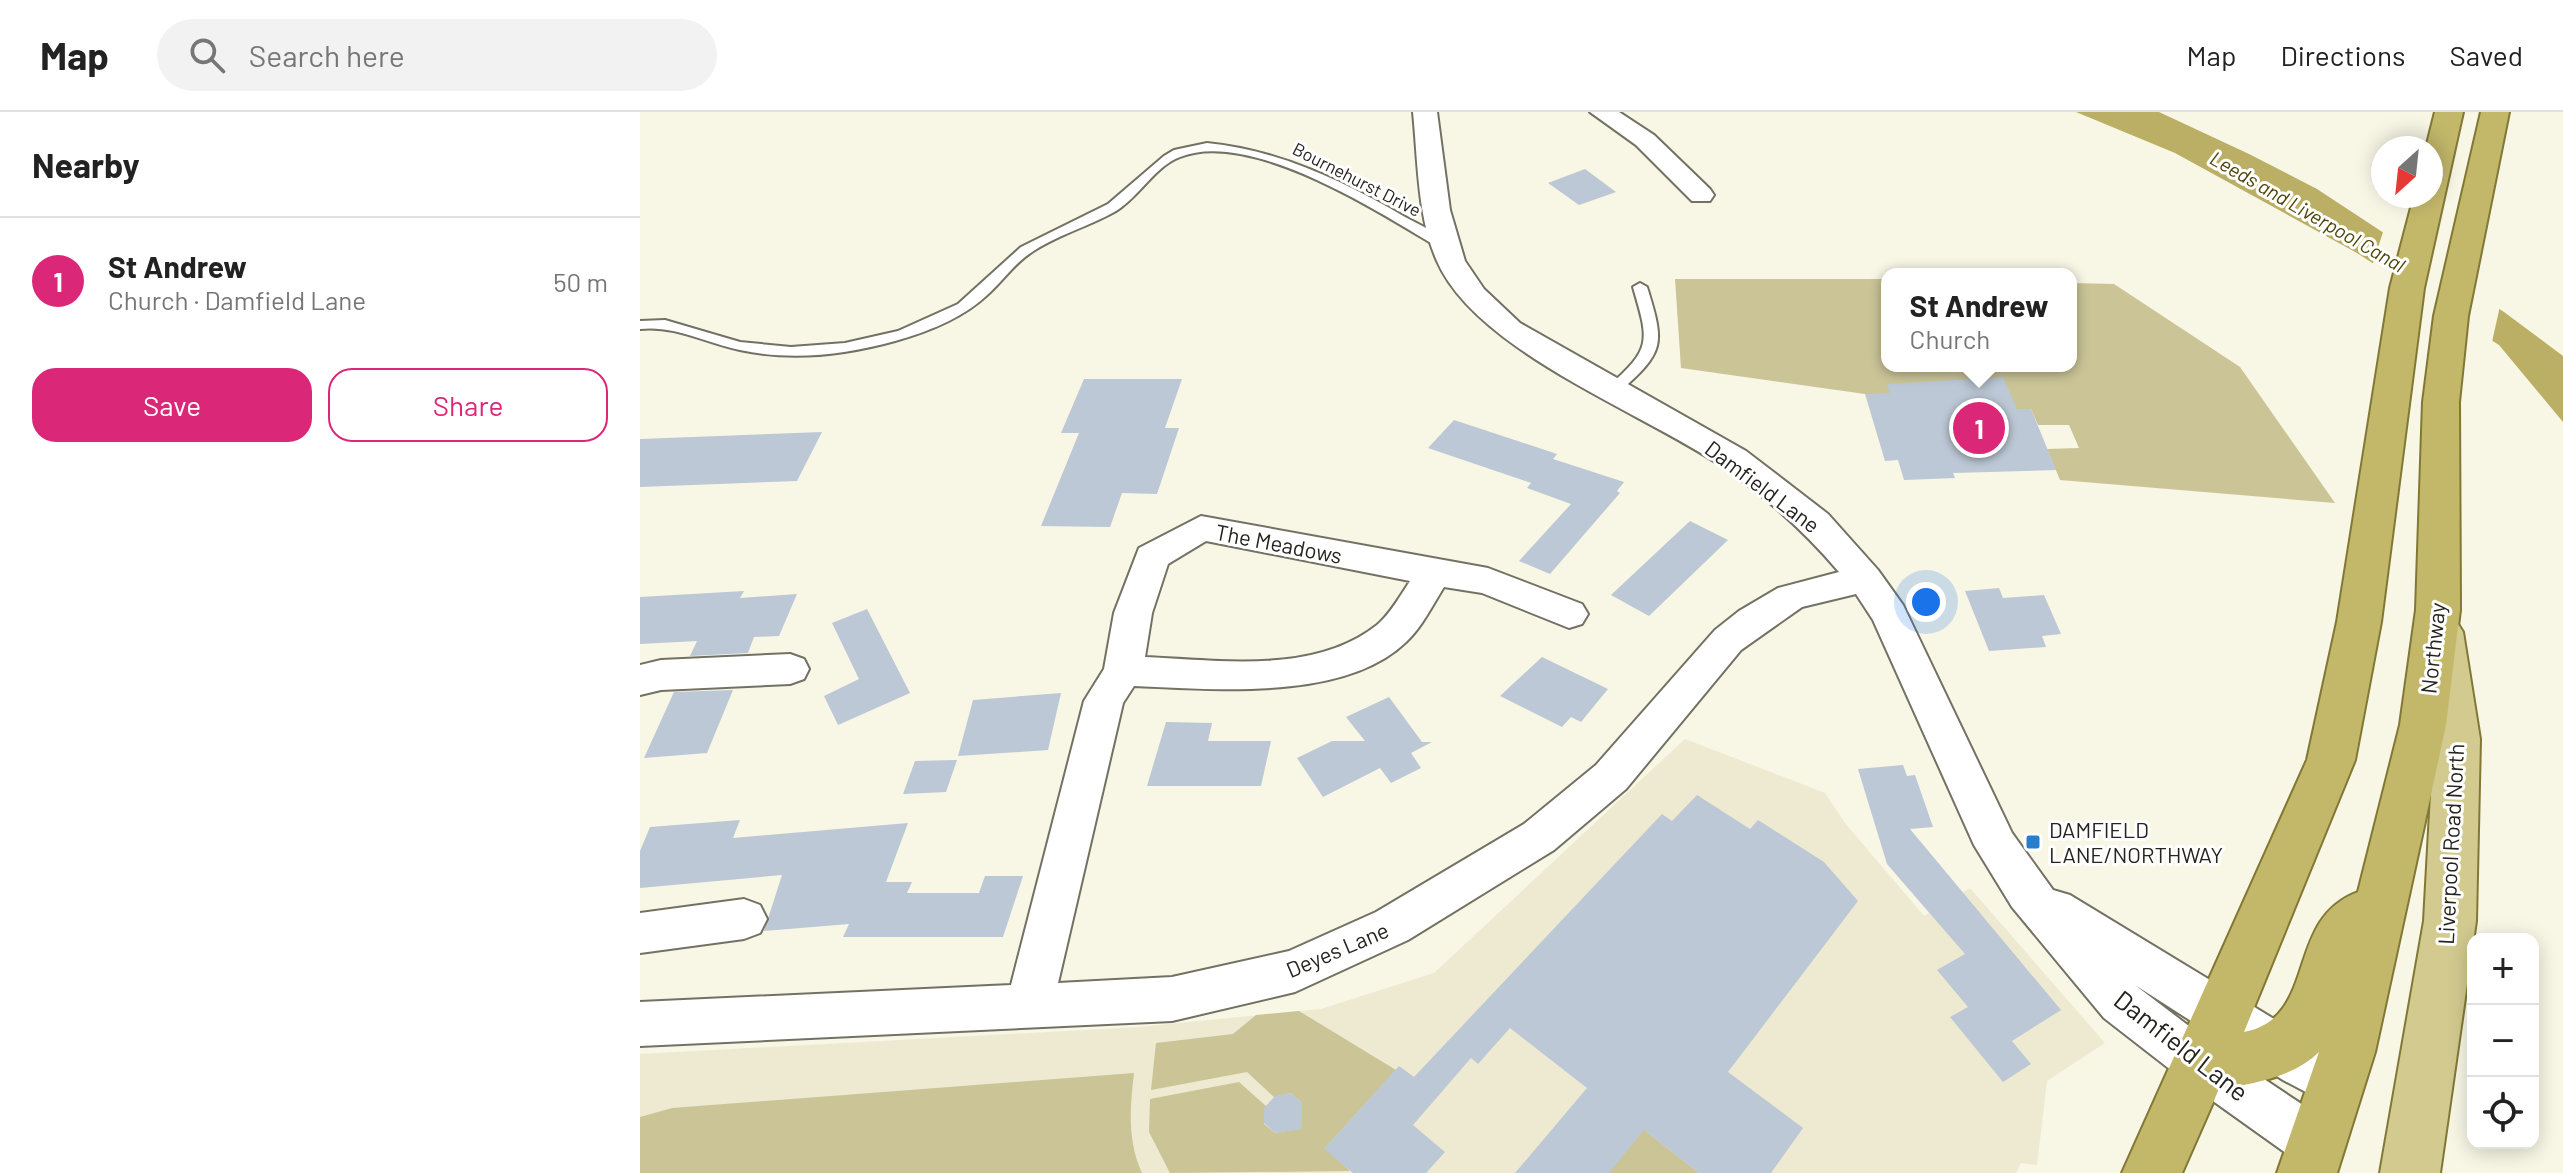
<!DOCTYPE html>
<html lang="en">
<head>
<meta charset="utf-8">
<style>
  :root { --surface:#fff; --page:#f2f2f2; --text:#222; --muted:#767676; --line:#e0e0e0; --accent:#db2777 }
  body { margin:0; font-family:Barlow,sans-serif; background:var(--page); color:var(--text) }
  .controls { position:absolute; right:24px; bottom:24px; display:grid; overflow:hidden; border-radius:16px; box-shadow:0 4px 20px #0003 }
  .controls button { width:72px; height:72px; display:grid; place-items:center; padding:0; border:0; border-bottom:2px solid var(--line); background:var(--surface); color:var(--text); font:40px sans-serif }
  .compass { position:absolute; left:1731px; top:24px; width:72px; height:72px; border-radius:50%; background:var(--surface); box-shadow:0 4px 20px #0003; rotate:207deg }
  .you { position:absolute; left:1286px; top:490px; width:28px; height:28px; margin:-20px; border:6px solid #fff; border-radius:50%; background:#1a73e8; box-shadow:0 0 0 12px #1a73e833 }
  .badge { display:grid; place-items:center; width:52px; height:52px; border-radius:50%; background:var(--accent); color:#fff; font-size:26px; font-weight:700 }
  .pin { position:absolute; translate:-50% -50%; border:4px solid #fff; box-shadow:0 2px 8px #0006 }
  .popup { position:absolute; left:1241px; top:156px; width:196px; height:104px; box-sizing:border-box; display:grid; place-content:center; border-radius:16px; background:var(--surface); filter:drop-shadow(0 2px 6px #0005); font-size:26px; white-space:nowrap; color:var(--muted) }
  .popup b { font-size:30px; color:var(--text) }
  .popup::after { content:''; position:absolute; left:50%; top:100%; margin-left:-16px; border:16px solid transparent; border-top-color:var(--surface) }
  .list { margin:0; padding:0; list-style:none }
  h2 { display:flex; justify-content:space-between; align-items:center; height:104px; margin:0; padding:0 32px; font-size:34px }
  h2 small { font-size:26px; font-weight:400; color:var(--muted) }
  .list li { display:grid; grid-template-columns:52px 1fr auto; gap:24px; align-items:center; box-sizing:border-box; height:128px; padding:0 32px; border-top:2px solid var(--line) }
  .list b { display:block; font-size:30px; white-space:nowrap }
  .list p { margin:0; font-size:26px; white-space:nowrap; color:var(--muted) }
  .list em { font-size:26px; font-style:normal; color:var(--muted) }
  .actions { display:flex; gap:16px; padding:24px 32px }
  .actions a { flex:1; padding:18px 0; border:2px solid var(--accent); border-radius:24px; text-align:center; font-size:28px; color:var(--accent) }
  .actions .main { background:var(--accent); color:#fff }
  .icon { flex:none; width:44px; height:44px; fill:none; stroke:currentColor; stroke-width:2; stroke-linecap:round; stroke-linejoin:round }
  .map { position:relative; flex:none; width:1923px; height:1061px; overflow:hidden }
  header { display:flex; align-items:center; gap:48px; box-sizing:border-box; height:112px; padding:0 40px; background:var(--surface); border-bottom:2px solid var(--line) }
  header strong { font-size:38px }
  nav { display:flex; gap:44px; margin-inline-start:auto; font-size:28px }
  .search { width:560px; height:72px; background:var(--page); display:flex; align-items:center; gap:20px; box-sizing:border-box; padding:0 28px; border-radius:44px; color:var(--muted); font-size:30px }
  main { display:flex }
  aside { flex:1; background:var(--surface) }
  .map>svg:first-child { display:block }
  .built { fill:#edead1 }
  .green { fill:#cac497 }
  .water { fill:#baaf64 }
  .pier { fill:#f8f6e5 }
  .building { fill:#bcc8d5 }
  .lines { fill:none; stroke-linecap:round; stroke-linejoin:round }
  .service-casing { stroke:#737163; stroke-width:4 }
  .minor-casing { stroke:#737163; stroke-width:4 }
  .primary-casing { stroke:#827836; stroke-width:4 }
  .trunk-casing { stroke:#827836; stroke-width:4 }
  .service { fill:#fff; fill-rule:evenodd }
  .minor { fill:#fff; fill-rule:evenodd }
  .primary { fill:#d2ca8f; fill-rule:evenodd }
  .trunk { fill:#c3b86a; fill-rule:evenodd }
  .poi-dot { fill:#267ecc; stroke:#fff; stroke-width:3 }
  .labels { text-anchor:middle; dominant-baseline:central; stroke-width:6; stroke-linejoin:round; paint-order:stroke }
  .far-street-label { font-size:18px; fill:#24231d; stroke:#fff }
  .far-water-label { font-size:20px; font-style:italic; fill:#4c4406; stroke:#fff }
  .street-label { font-size:22px; fill:#24231d; stroke:#fff }
  .poi-label { font-size:22px; fill:#24231d; stroke:#fff; text-anchor:start }
  .near-street-label { font-size:26px; fill:#24231d; stroke:#fff }
</style>
</head>
<body>
<header>
<strong>Map</strong>
<div class="search"><svg class="icon" aria-label="search" viewBox="0 0 24 24"><circle cx="10" cy="10" r="6"/><path d="M15 15l6 6"/></svg>Search here</div>
<nav><a>Map</a><a>Directions</a><a>Saved</a></nav>
</header>
<main>
<aside>
<h2>Nearby<small></small></h2>
<ul class="list">
<li><span class="badge">1</span><div><b>St Andrew</b><p>Church · Damfield Lane</p></div><em>50 m</em></li>
</ul>
<div class="actions"><a class="main">Save</a><a>Share</a></div>
</aside>
<div class="map">
<svg width="1923" height="1061" viewBox="0 0 1923 1061">
  <rect width="100%" height="100%" fill="#f8f6e5"/>
  <!-- built -->
  <path class="built" d="M1045,627L1185,681L1205,711L1284,804L1330,776L1465,931L1407,969L1397,1053L1381,1051L1376,1061H0V942L499,915L659,899L681,897L794,861Z"/>
  <!-- green -->
  <g class="green">
    <path d="M1035,167H1247V254H1431V171L1474,172L1600,255L1695,391L1420,368L1407,337L1439,336L1429,313H1398L1391,297C1335,298 1281,281 1225,282L1041,256Z"/>
    <path d="M659,899L756,958L685,1036L710,1059L530,1061L509,1020L510,987L599,970L626,994L624,1012L635,1021L651,1018L662,1006V991L651,981L634,985L607,960L511,978L516,931L593,922L616,903Z"/>
    <path d="M494,961C490,996 487,1028 502,1061H0V1005L32,996Z"/>
    <path d="M994,1010L1059,1061H969Z"/>
  </g>
  <!-- water -->
  <path class="water" d="M1436,0H1519L1609,42L1677,77L1864,200L1923,244V310L1859,233L1717,141L1535,41Z"/>
  <!-- pier -->
  <path class="pier" d="M1744,117L1860,194L1852,230L1732,154Z"/>
  <!-- building -->
  <g class="building">
    <path d="M945,57L976,80L939,93L908,71Z"/>
    <path d="M1363,265L1377,297H1391L1416,358L1313,361L1315,366L1264,368L1258,348L1245,349L1225,282L1250,281L1247,272Z"/>
    <path d="M444,267H542L525,316H539L517,382L482,381L470,415L401,414L439,321H421Z"/>
    <path d="M814,308L917,342L913,347L984,370L977,379L980,381L910,462L879,449L931,392L887,376L891,371L788,336Z"/>
    <path d="M182,320L157,369L0,375V327Z"/>
    <path d="M1050,409L1088,428L1009,504L971,483Z"/>
    <path d="M1359,476L1363,486L1404,483L1421,522L1402,524L1406,535L1349,539L1325,479Z"/>
    <path d="M104,479L100,486L157,482L139,524L114,525L108,541L50,544L57,529L0,532V485Z"/>
    <path d="M227,497L270,581L198,613L184,584L219,567L192,511Z"/>
    <path d="M902,545L968,577L941,610L931,605L922,615L860,584Z"/>
    <path d="M93,578L67,641L4,646L34,580Z"/>
    <path d="M421,581L408,638L318,644L333,588Z"/>
    <path d="M749,585L782,630H792L771,641L781,656L751,671L740,656L683,685L657,646L692,629H725L706,605Z"/>
    <path d="M526,610L572,611L568,629H631L621,674H507Z"/>
    <path d="M317,648L306,680L263,682L275,649Z"/>
    <path d="M1263,653L1267,664L1275,663L1293,715L1270,717L1421,898L1372,929L1391,952L1363,970L1310,905L1328,895L1297,858L1325,842L1247,752L1218,657Z"/>
    <path d="M1057,683L1110,717L1118,708L1184,750L1218,789L1088,960L1163,1016L1131,1061H1059L1004,1018L969,1061H875L947,976L870,916L838,952L831,946L773,1013L805,1040L786,1061H713L684,1037L759,954L774,965L1022,702L1032,709Z"/>
    <path d="M100,708L93,726L268,711L246,770H272L267,781H339L345,764H383L363,825H203L209,812L124,819L142,763L0,776V739L10,715Z"/>
    <path d="M651,981L662,991V1017L635,1021L624,1011V996L635,984Z"/>
  </g>
  <g class="lines">
    <defs>
      <g id="service">
        <path d="M567,31C639,38 703,69 765,105C780,113 800,122 813,134L811,137H801C742,102 610,16 540,45C514,55 500,84 476,99C448,115 416,123 389,142C373,153 361,171 346,184C321,207 287,220 255,229C205,243 151,249 100,238C66,231 35,213 0,217V209L25,208L100,230L151,235L205,231L258,219L318,192L381,135L468,92L524,44L534,38Z"/>
        <path d="M1000,171L1007,175C1025,233 1025,240 978,281H968V275C1012,236 1009,230 993,175Z"/>
      </g>
      <g id="minor">
        <path d="M773,0H797L810,98L825,149L844,177L880,211L1106,339L1188,402L1238,458L1263,493L1372,721L1413,778L1430,783L1713,955L1721,972L1713,989L1696,996L1643,968L1495,873L1579,937L1696,1015L1703,1033L1696,1051L1678,1058L1660,1051L1545,969L1464,906L1372,795L1334,733L1233,508L1216,482L1162,495L1101,538L986,677L914,738L768,828L655,880L532,909L0,934V890L371,873L444,589L464,557L474,501L499,436L561,404L848,456L942,492L948,502L942,512L929,516L842,481L804,475C792,494 782,515 766,530C704,590 572,577 494,574L483,591L418,871L532,865L649,839L736,800L884,712L956,653L1075,518L1099,499L1138,476L1199,460C1165,420 1126,385 1083,355C1002,300 836,239 797,149C777,104 778,48 773,0ZM566,429L770,469C760,484 751,501 737,513C674,563 579,548 505,545L512,501L528,452Z"/>
        <path d="M950,0H979L1014,23L1070,77L1074,83L1070,89H1052L996,33Z"/>
        <path d="M150,542L164,547L169,557L164,567L150,572L21,578L0,583V553L21,548Z"/>
        <path d="M104,787L120,793L127,807L120,821L104,827L0,841V801Z"/>
      </g>
      <path id="primary" d="M1801,504L1816,509L1823,520L1840,627L1836,809L1800,1061H1740L1784,809L1794,627L1779,520L1786,509Z"/>
      <path id="trunk" d="M1795,0H1823L1784,176L1741,510L1715,648L1604,920C1680,905 1643,808 1718,780L1760,613L1776,498L1783,290L1794,204L1841,0H1869L1828,204L1819,290L1820,498L1806,613L1735,940L1697,1061H1637L1679,940C1654,965 1613,972 1579,977L1542,1061H1482L1667,648L1697,510L1750,176L1774,84H1791V36H1786Z"/>
    </defs>
    <!-- service casing -->
    <use href="#service" class="service-casing"/>
    <!-- minor casing -->
    <use href="#minor" class="minor-casing"/>
    <!-- primary casing -->
    <use href="#primary" class="primary-casing"/>
    <!-- trunk casing -->
    <use href="#trunk" class="trunk-casing"/>
    <!-- service -->
    <use href="#service" class="service"/>
    <!-- minor -->
    <use href="#minor" class="minor"/>
    <!-- primary -->
    <use href="#primary" class="primary"/>
    <!-- trunk -->
    <use href="#trunk" class="trunk"/>
  </g>
  <!-- markers -->
  <rect class="poi-dot" x="1385" y="722" width="16" height="16" rx="4"/>
  <g class="labels">
    <!-- far-street labels -->
    <g class="far-street-label">
      <text transform="translate(717 67) rotate(27)">Bournehurst Drive</text>
    </g>
    <!-- far-water labels -->
    <g class="far-water-label">
      <text transform="translate(1668 99) rotate(30)">Leeds and Liverpool Canal</text>
    </g>
    <!-- street labels -->
    <g class="street-label">
      <text transform="translate(1123 374) rotate(37)">Damfield Lane</text>
      <text transform="translate(639 431) rotate(11)">The Meadows</text>
      <text transform="translate(1792 536) rotate(-84)">Northway</text>
      <text transform="translate(1810 732) rotate(-87)">Liverpool Road North</text>
      <text transform="translate(697 837) rotate(-23)">Deyes Lane</text>
    </g>
    <!-- poi labels -->
    <g class="poi-label">
      <text x="1409" y="717">DAMFIELD<tspan x="1409" dy="25">LANE/NORTHWAY</tspan></text>
    </g>
    <!-- near-street labels -->
    <g class="near-street-label">
      <text transform="translate(1542 933) rotate(38)">Damfield Lane</text>
    </g>
  </g>
</svg>
<div class="controls">
<button>+</button>
<button>−</button>
<button><svg class="icon" aria-label="locate" viewBox="0 0 24 24"><circle cx="12" cy="12" r="6"/><path d="M12 2v4M12 18v4M2 12h4M18 12h4"/></svg></button>
</div>
<svg class="compass" viewBox="-18 -18 36 36"><path d="M0-13l5 13h-10z" fill="#e53935"/><path d="M0 13l5-13h-10z" fill="#767676"/></svg>
<div class="you"></div>
<div class="pin badge" style="left:1339px;top:316px">1</div>
<div class="popup"><b>St Andrew</b>Church</div>
</div>
</main>
</body>
</html>
